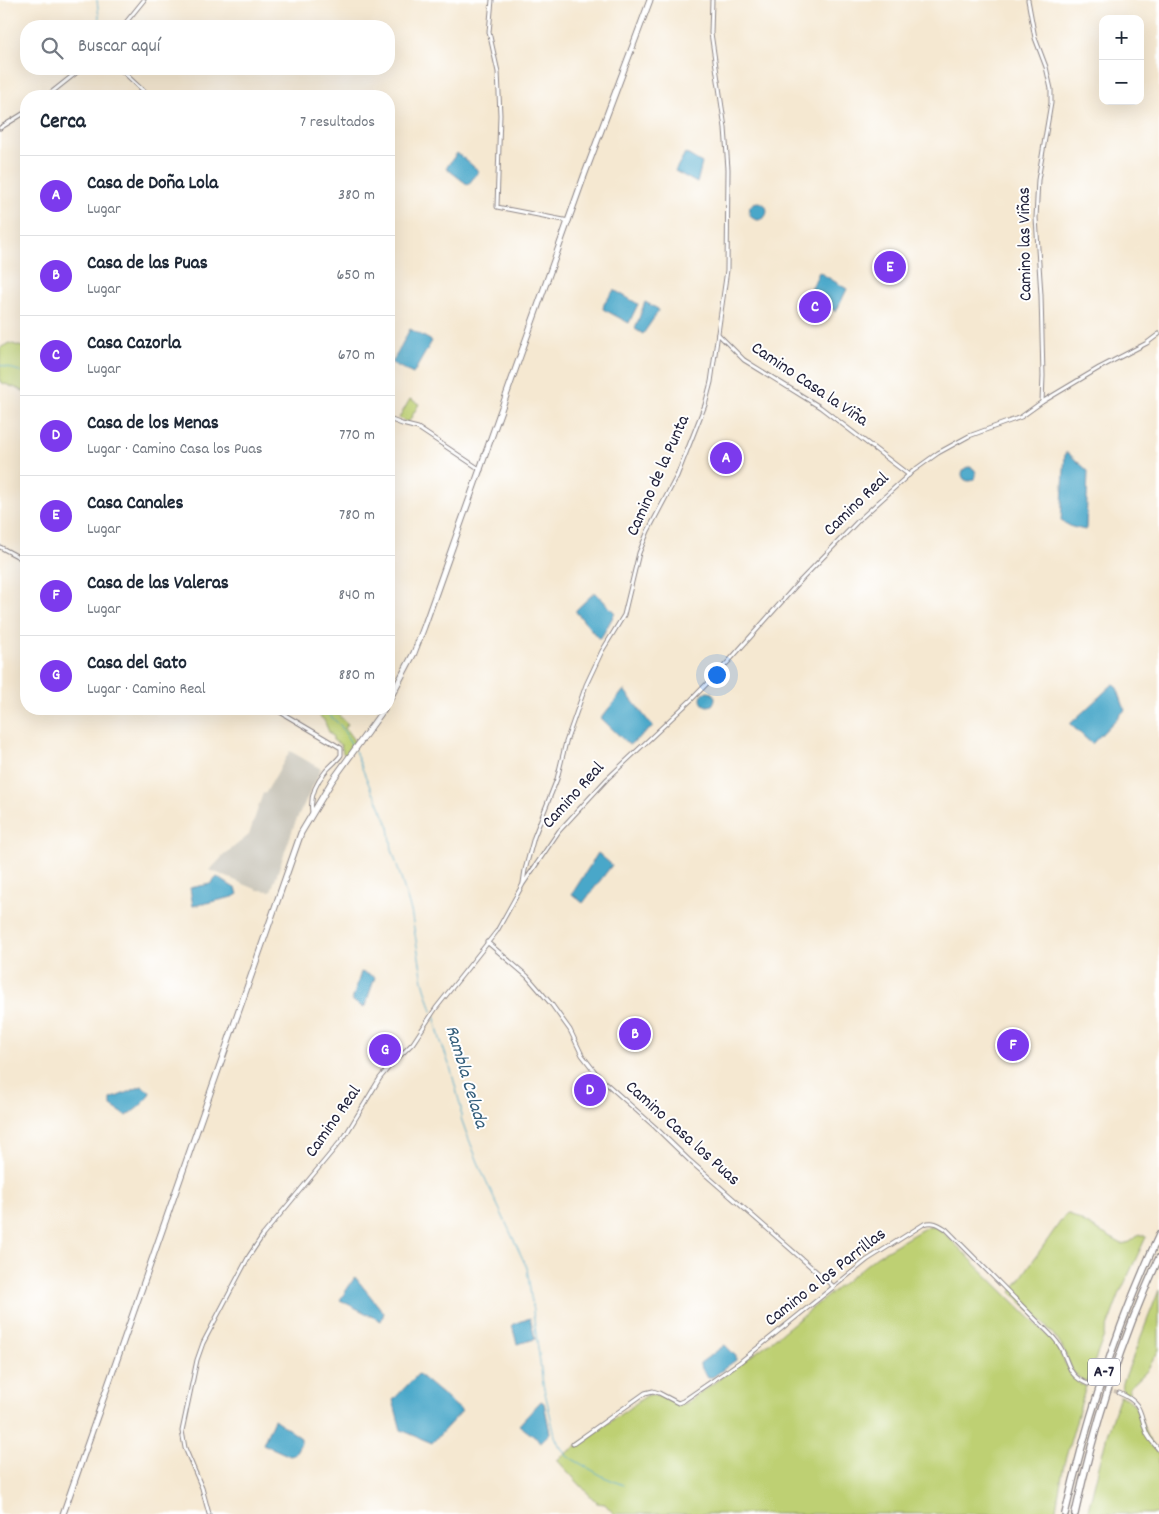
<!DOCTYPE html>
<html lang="es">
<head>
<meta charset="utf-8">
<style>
  :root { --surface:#fff; --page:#f2f2f3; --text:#1f2937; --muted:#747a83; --line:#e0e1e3; --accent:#7c3aed }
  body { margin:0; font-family:Dekko,sans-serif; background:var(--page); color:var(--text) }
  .controls { position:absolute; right:15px; top:15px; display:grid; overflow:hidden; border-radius:10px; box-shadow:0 5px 20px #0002 }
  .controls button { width:45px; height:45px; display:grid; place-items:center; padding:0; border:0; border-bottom:1px solid var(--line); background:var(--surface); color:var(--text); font:25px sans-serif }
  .you { position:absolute; left:716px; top:674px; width:18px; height:18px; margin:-12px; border:4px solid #fff; border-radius:50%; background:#1a73e8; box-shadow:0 0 0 8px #1a73e833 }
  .badge { display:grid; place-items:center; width:32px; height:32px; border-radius:50%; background:var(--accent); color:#fff; font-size:16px; font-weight:700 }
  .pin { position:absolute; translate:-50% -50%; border:2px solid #fff; box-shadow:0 1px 5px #0006 }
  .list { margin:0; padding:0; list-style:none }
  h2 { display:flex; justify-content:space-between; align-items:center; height:65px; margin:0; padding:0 20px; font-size:21px }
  h2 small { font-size:16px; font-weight:400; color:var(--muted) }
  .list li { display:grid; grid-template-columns:32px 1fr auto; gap:15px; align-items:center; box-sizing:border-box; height:80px; padding:0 20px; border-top:1px solid var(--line) }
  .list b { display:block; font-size:19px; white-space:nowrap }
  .list p { margin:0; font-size:16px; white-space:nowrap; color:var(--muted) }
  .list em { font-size:16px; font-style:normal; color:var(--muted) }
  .icon { flex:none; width:28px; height:28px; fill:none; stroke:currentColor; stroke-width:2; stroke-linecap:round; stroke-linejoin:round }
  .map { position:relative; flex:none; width:1159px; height:1514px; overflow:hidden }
  .search { position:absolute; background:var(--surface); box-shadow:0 5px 20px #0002; left:20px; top:20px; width:375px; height:55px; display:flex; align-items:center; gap:12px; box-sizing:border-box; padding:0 18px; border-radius:20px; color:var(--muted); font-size:19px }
  .panel { position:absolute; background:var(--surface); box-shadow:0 5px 20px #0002; left:20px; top:90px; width:375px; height:625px; border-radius:20px }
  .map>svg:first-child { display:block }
  .industrial { fill:#c8c4b8 }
  .green { fill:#bed073; stroke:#707957 }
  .water { fill:#4aa7c9; stroke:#366482 }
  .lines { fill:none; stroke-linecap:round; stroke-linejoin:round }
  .stream { stroke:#4aa7c9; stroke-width:1 }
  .street-tunnel { stroke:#cbc0b3; stroke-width:3; stroke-dasharray:3 1.5; stroke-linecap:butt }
  .street-casing { stroke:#8c8586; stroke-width:5 }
  .primary-casing { stroke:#8c8586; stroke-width:7 }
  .highway-casing { stroke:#8c8586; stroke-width:8 }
  .street { stroke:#fff; stroke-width:3 }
  .primary { stroke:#fff; stroke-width:5 }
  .highway { stroke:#fff; stroke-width:5.5 }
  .labels { text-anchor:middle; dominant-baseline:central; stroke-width:4; stroke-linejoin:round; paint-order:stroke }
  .shield { fill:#fff; stroke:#646476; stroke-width:1 }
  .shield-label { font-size:16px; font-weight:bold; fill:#22223b }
  .street-label { font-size:18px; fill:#22223b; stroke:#fff }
  .water-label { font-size:19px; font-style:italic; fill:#345e7b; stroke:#fff }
</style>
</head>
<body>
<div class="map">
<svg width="1159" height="1514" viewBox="0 0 1159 1514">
  <rect width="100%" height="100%" fill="#fff"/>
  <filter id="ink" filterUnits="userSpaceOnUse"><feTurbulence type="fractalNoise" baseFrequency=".02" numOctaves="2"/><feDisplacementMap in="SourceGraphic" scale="10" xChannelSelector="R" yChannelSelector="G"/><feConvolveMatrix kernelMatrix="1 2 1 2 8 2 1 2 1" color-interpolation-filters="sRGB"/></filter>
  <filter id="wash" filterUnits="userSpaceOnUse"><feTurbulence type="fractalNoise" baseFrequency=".0096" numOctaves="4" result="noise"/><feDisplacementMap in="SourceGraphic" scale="20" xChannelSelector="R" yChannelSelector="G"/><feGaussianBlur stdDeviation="1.12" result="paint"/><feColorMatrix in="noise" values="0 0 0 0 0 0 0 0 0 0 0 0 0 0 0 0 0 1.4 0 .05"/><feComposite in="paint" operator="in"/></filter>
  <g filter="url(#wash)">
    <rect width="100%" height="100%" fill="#f5e8d1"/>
    <!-- industrial -->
    <path class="industrial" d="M290,751L321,769L295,823L271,891L258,890L210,870L224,855L249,835L263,793L265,794Z"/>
    <!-- green -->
    <g class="green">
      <path d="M9,343L26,348V392L0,382V348Z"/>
      <path d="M410,399L419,404L408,423L399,418Z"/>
      <path d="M311,709H332L348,724L345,728L355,742L346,756L343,753L341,745L333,740V737L329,732L324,720Z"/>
      <path d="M1069,1214L1122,1244L1130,1242L1140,1234L1146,1237L1119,1295L1087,1382C1069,1374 1071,1365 1063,1349C1054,1331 1026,1307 1011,1292L1065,1215Z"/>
      <path d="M928,1226H935L941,1230L1055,1343C1067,1359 1064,1376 1086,1386L1064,1464L1055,1514H614L605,1504L597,1503L557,1460L646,1396C657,1391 668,1400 678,1405L686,1403L769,1343L877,1256Z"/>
      <path d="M1159,1290V1350L1146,1372L1129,1388V1393L1127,1395C1121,1392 1122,1386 1124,1380Z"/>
      <path d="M1120,1396L1128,1399L1137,1407L1147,1437L1159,1454V1514H1087L1107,1435Z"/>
    </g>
    <!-- water -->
    <g class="water">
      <path d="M457,153L479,171L468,185L446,168Z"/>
      <path d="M685,153L702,163L697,183L675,171Z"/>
      <circle cx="758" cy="211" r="9"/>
      <path d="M819,272L847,289L836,312L810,292Z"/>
      <path d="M614,290L638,304L629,323L603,309L604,304Z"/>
      <path d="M645,302L658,309V312L643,334L635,329Z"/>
      <path d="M410,329L432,341L413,374L392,363Z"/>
      <path d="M1065,453H1068L1088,471L1086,528L1085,530L1072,527L1061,521Z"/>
      <circle cx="969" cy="474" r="7"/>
      <path d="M595,592L615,613L601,638H598L576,612V610Z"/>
      <path d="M1113,684L1116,685L1125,710L1092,744L1070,724Z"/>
      <path d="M624,690L653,727L629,745L601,718Z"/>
      <circle cx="708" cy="699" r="7"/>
      <path d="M598,853L612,865L583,903L572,894Z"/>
      <path d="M217,877L236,889L238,894L233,897L193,906L190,888L210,884Z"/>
      <path d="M361,972L375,977L365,1006L363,1007L352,1001Z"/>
      <path d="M142,1086L150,1092C148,1101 135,1110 127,1116L111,1106V1099Z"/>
      <path d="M355,1277L384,1313L381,1321L340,1300Z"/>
      <path d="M530,1318L535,1339L517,1344L512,1325Z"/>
      <path d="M725,1345L736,1356V1360L713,1377H708L700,1366V1363Z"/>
      <path d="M418,1374L462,1411L432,1443L401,1430L393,1400Z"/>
      <path d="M541,1401L544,1403L550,1433L541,1442L519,1425Z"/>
      <path d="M274,1419L301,1438V1443L294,1455L290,1456L263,1444Z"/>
    </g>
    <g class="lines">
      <!-- stream -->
      <g class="stream">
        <path d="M97,0L100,26"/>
        <path d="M0,365L26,373"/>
        <path d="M323,709L341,726L353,747"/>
        <path d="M355,751L372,792L376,797L389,827L392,849L411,911L423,981L432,1011"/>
        <path d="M434,1015L440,1039L451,1070L461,1108V1118L466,1132L482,1172L527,1268L543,1384L555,1436L559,1445L567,1456L604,1477L623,1485"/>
      </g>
    </g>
  </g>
  <g filter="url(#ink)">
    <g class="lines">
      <!-- street-tunnel -->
      <path class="street-tunnel" d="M1088,1384L1119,1393"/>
      <defs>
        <g id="street">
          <path d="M492,0L489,32L498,72L500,115L497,207L569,221"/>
          <path d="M1028,0L1035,38L1046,67L1051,89V103L1038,180L1036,218L1041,295L1043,376L1042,402"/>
          <path d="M123,26L144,0"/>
          <path d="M120,69L149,96"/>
          <path d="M47,96L81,69"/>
          <path d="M0,128L26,112"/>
          <path d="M718,334L744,360L820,407L909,475"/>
          <path d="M389,419L402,424L418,428L481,470"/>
          <path d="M0,547L26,561"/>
          <path d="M275,709L341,748V755C337,761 330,766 325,772C315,784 310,798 312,812"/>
          <path d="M523,883L525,870L534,837L557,779L566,742L586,685L602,651L624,615L639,553L648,531L677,476L705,405L711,382L727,270L728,169L725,128L711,33L712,0"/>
          <path d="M487,942L527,976L552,1005L570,1030L582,1055L599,1077L655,1127L690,1161L834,1287"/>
          <path d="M1119,1393C1144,1403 1139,1414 1147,1434C1150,1440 1155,1445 1159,1450"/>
          <path d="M573,1444L645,1393L653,1391L659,1393L678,1403L683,1401L740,1362L867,1260L924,1224C934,1221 938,1224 946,1229L1050,1334C1055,1339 1059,1344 1062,1350C1070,1367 1069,1376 1088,1384"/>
          <path d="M209,1514L202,1488L185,1448L182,1431L197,1360L203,1343L249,1256L263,1235L345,1136L380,1078L389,1067L413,1043L436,1008L497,931L523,884L559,831L607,779L691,700L729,661L801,580L859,520L913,471L938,453L969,436L1021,417L1042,402L1099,368L1147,343L1159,334"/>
        </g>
        <g id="primary">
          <path d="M389,700L414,653L424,627L584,176L650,0"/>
          <path d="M63,1514L301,833L332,781L384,709"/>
        </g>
        <g id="highway">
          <path d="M1065,1514C1087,1418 1117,1325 1159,1235"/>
          <path d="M1075,1514C1094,1426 1121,1340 1159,1258"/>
        </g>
      </defs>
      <!-- street casing -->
      <use href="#street" class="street-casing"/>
      <!-- primary casing -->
      <use href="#primary" class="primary-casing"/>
      <!-- highway casing -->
      <use href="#highway" class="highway-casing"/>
      <!-- street -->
      <use href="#street" class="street"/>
      <!-- primary -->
      <use href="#primary" class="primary"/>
      <!-- highway -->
      <use href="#highway" class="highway"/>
    </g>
  </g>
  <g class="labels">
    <!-- shield labels -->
    <rect class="shield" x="1088" y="1358.5" width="32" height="27" rx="4"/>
    <g class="shield-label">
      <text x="1104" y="1372">A-7</text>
    </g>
    <!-- street labels -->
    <g class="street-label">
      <text transform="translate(1026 244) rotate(-91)">Camino las Viñas</text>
      <text transform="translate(809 385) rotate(34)">Camino Casa la Viña</text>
      <text transform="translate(659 476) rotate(-66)">Camino de la Punta</text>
      <text transform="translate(857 505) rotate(-44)">Camino Real</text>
      <text transform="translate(574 796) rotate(-48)">Camino Real</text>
      <text transform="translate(334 1122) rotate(-55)">Camino Real</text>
      <text transform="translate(682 1134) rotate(42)">Camino Casa los Puas</text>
      <text transform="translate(826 1278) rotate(-38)">Camino a los Parrillas</text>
    </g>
    <!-- water labels -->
    <g class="water-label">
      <text transform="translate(465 1077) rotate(73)">Rambla Celada</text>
    </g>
  </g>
</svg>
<div class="controls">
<button>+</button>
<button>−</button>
</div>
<div class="you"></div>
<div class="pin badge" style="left:726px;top:458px">A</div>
<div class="pin badge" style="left:635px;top:1034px">B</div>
<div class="pin badge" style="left:815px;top:307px">C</div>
<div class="pin badge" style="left:590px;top:1090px">D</div>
<div class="pin badge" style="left:890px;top:267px">E</div>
<div class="pin badge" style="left:1013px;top:1045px">F</div>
<div class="pin badge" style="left:385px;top:1050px">G</div>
<div class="search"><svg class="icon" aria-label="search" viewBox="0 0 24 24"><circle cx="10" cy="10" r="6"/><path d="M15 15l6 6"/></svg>Buscar aquí</div>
<section class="panel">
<h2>Cerca<small>7 resultados</small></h2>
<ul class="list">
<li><span class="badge">A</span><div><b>Casa de Doña Lola</b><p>Lugar</p></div><em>380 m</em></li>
<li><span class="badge">B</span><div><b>Casa de las Puas</b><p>Lugar</p></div><em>650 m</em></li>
<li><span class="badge">C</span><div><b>Casa Cazorla</b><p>Lugar</p></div><em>670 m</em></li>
<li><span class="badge">D</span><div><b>Casa de los Menas</b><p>Lugar · Camino Casa los Puas</p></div><em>770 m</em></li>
<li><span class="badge">E</span><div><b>Casa Canales</b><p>Lugar</p></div><em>780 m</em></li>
<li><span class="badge">F</span><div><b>Casa de las Valeras</b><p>Lugar</p></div><em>840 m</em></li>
<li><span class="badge">G</span><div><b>Casa del Gato</b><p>Lugar · Camino Real</p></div><em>880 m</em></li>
</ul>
</section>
</div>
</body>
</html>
